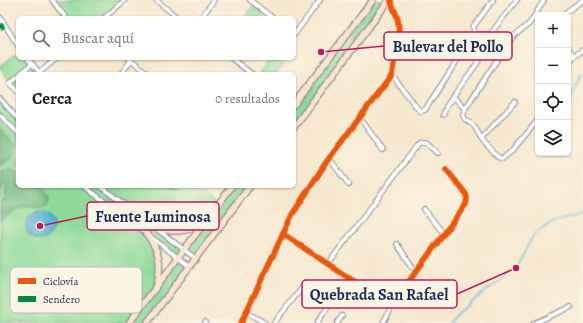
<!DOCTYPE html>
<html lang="es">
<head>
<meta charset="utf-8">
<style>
  :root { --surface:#fff; --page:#f2f2f2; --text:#222; --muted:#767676; --line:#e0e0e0 }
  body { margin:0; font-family:Alegreya,serif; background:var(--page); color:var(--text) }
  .controls { position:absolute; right:12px; top:12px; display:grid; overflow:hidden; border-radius:6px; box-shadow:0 1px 3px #0004 }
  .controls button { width:36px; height:36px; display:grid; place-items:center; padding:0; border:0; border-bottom:1px solid var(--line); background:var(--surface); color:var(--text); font:20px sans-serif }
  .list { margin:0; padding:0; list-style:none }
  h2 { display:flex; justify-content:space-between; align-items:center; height:52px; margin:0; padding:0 16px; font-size:17px }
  h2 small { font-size:13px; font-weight:400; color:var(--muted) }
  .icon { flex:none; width:22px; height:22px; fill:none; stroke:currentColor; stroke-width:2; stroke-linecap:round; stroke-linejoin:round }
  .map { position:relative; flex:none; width:583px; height:323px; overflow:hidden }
  .search { position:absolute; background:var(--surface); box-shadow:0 1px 3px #0004; left:16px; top:16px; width:280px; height:44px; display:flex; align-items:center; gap:10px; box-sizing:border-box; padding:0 14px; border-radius:6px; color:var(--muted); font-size:15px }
  .panel { position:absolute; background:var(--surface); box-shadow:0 1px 3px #0004; left:16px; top:72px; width:280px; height:116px; border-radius:6px }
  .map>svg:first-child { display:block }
  .green { fill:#8eda98; stroke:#54847b }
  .forest { fill:#72ba80; stroke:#46746f }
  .water { fill:#53b4d1; stroke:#377298 }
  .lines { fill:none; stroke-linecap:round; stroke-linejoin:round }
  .stream { stroke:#53b4d1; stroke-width:1.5 }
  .street-casing { stroke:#888c96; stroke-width:6 }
  .secondary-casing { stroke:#888c96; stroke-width:8 }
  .street { stroke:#fff; stroke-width:4 }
  .secondary { stroke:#fce5d0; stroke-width:5.5 }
  .quiet { stroke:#00873e; stroke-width:5; stroke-dasharray:10 5; stroke-linecap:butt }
  .cycleway-casing { stroke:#fcf5e5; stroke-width:8 }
  .cycleway { stroke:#e8590c; stroke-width:6 }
  .key { fill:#fcf5e5; stroke:#b8babc; stroke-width:1 }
  .key-label { font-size:11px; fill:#1b2f5e }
  .leader { fill:none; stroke:#c2185b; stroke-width:1.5 }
  .callout-dot { fill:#c2185b; stroke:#fcf5e5; stroke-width:1.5 }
  .callout { fill:#fcf5e5; stroke:#c2185b; stroke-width:1.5 }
  .callout-label { font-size:16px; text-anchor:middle; font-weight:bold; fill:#1b2f5e }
</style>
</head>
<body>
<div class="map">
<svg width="583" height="323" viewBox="0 0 583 323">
  <rect width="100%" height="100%" fill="#fcf5e5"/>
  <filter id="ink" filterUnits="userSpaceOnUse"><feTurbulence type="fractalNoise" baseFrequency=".025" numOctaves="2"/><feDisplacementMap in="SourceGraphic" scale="8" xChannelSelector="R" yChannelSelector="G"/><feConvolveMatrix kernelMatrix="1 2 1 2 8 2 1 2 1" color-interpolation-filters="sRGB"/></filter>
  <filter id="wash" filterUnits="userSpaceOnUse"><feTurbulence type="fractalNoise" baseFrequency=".012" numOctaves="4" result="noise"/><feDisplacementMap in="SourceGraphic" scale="16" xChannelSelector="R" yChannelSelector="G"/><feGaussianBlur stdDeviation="0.9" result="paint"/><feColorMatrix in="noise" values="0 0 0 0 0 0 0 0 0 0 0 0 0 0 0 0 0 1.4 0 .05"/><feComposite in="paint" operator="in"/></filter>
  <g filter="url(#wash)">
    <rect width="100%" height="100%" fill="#f6e8cf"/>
    <!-- green -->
    <g class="green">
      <path d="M52,0H125L104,18H66Z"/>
      <path d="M374,0H388L294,126V105Z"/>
      <path d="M254,4L266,13L262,18H244Z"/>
      <path d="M18,53V58H27L38,74H18V91L0,68V66Z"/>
      <path d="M271,58H277L284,64L276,74H259Z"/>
      <path d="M0,99L18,119V186H191L217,205L209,216L180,231L152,225L184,250L178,258L148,235L157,251L156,287L129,323H0Z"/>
      <path d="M233,186H249L195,258L185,250Z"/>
      <path d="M179,259L189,266L146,323H130Z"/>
    </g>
    <!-- forest -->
    <g class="forest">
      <path d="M0,129C11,141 20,142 11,159L0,165Z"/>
      <path d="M9,169L13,170L18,172V186H42L49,198L47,207C41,209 34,207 28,206C21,205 6,216 0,221V203L4,201L6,190L5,185H2L0,197V173Z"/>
    </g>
    <!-- water -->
    <circle class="water" cx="40" cy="226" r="14"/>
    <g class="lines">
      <!-- stream -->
      <g class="stream">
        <path d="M568,108L579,77L583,74"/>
        <path d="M449,323L455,315L516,268L534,234L553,222L583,214"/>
      </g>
    </g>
  </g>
  <g filter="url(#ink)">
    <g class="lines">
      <defs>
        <g id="street">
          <path d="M52,0L66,18"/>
          <path d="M156,0L178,18"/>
          <path d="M250,0L273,18"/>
          <path d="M562,15L583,0"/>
          <path d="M0,17L18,46"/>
          <path d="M104,18L125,0"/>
          <path d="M201,18L214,0"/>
          <path d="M475,34L473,27L493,0"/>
          <path d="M294,35L320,0"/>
          <path d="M568,48L574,56"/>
          <path d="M27,58L40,73"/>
          <path d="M129,58L149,74"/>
          <path d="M231,58L252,74"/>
          <path d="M568,64L574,56L583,50"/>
          <path d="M20,74L32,64"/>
          <path d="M38,74L57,58"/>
          <path d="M121,74L131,60"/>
          <path d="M392,75L418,109L420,111L425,110L473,36C479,32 485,37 491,33L517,0"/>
          <path d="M18,76L10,83L18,91"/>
          <path d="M453,96L465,109"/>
          <path d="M0,99L18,119"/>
          <path d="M0,115L18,133"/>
          <path d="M443,115L447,105L486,51L489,45V34"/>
          <path d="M360,118L383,150"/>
          <path d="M538,120L512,151L502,159L498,157L484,143L474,126L465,119L463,115L465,109L508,43L514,36L530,23L544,0"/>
          <path d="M481,139L515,102"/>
          <path d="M329,158L349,185"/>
          <path d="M84,186L189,266"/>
          <path d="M100,186L195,258"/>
          <path d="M171,186L176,187L179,186"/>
          <path d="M424,209L444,234"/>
          <path d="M283,234L379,298L390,300L396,297L404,288L466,204L467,199L466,194L446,169"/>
          <path d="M397,244L416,272"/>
          <path d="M328,264L419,143L426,142L438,153"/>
          <path d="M246,312L265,323"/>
          <path d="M205,322L206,323"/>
          <path d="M241,323L292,215L327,161L392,75C394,57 401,40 398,21C397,13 392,8 391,0"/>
          <path d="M274,323L306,283"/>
          <path d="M317,323L327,308"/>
          <path d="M337,323L342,316"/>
          <path d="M383,323L390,310V300"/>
          <path d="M534,323L571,307"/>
        </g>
        <g id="secondary">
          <path d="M294,104L373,0"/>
          <path d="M294,127L389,0"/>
          <path d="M152,226C172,233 186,234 204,221"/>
          <path d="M146,233C160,252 162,263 157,285"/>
          <path d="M129,323L232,186"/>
          <path d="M147,323L250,186"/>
        </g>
      </defs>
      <!-- street casing -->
      <use href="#street" class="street-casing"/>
      <!-- secondary casing -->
      <use href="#secondary" class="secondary-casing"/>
      <!-- street -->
      <use href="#street" class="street"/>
      <!-- secondary -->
      <use href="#secondary" class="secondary"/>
      <!-- quiet -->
      <path class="quiet" d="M0,28L4,25"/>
      <defs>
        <g id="cycleway">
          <path d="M283,234L379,298L390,300L396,297L404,288L466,204L467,199L466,194L446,169"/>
          <path d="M241,323L292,215L327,161L392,75C394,57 401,40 398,21C397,13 392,8 391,0"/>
        </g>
      </defs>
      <!-- cycleway casing -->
      <use href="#cycleway" class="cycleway-casing"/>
      <!-- cycleway -->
      <use href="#cycleway" class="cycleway"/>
    </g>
  </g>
  <!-- legend -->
  <rect x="10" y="267" width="132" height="46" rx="6" class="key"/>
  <rect x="18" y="278" width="18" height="6" fill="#e8590c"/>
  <rect x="18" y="296" width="18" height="6" fill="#00873e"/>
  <g class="key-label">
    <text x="43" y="285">Ciclovía</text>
    <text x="43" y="303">Sendero</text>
  </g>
  <!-- callouts -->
  <path class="leader" d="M321 52L384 46M40 226L87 216M516 268L457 294"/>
  <g class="callout-dot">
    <circle cx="321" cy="52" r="4"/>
    <circle cx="40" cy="226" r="4"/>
    <circle cx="516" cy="268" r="4"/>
  </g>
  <g class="callout">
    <rect x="384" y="32" width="128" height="28" rx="4"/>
    <rect x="87" y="202" width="132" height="28" rx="4"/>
    <rect x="302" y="280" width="155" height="28" rx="4"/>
  </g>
  <g class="callout-label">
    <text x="448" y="52">Bulevar del Pollo</text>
    <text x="153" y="222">Fuente Luminosa</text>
    <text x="379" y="300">Quebrada San Rafael</text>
  </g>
</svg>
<div class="controls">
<button>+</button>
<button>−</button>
<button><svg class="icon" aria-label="locate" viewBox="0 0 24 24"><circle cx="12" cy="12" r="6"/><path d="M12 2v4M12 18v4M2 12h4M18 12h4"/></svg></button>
<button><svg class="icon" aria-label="layers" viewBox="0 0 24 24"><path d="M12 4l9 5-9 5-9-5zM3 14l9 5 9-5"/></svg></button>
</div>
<div class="search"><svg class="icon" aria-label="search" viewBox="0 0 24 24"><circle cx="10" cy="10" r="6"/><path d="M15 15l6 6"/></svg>Buscar aquí</div>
<section class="panel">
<h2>Cerca<small>0 resultados</small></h2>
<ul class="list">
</ul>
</section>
</div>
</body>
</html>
